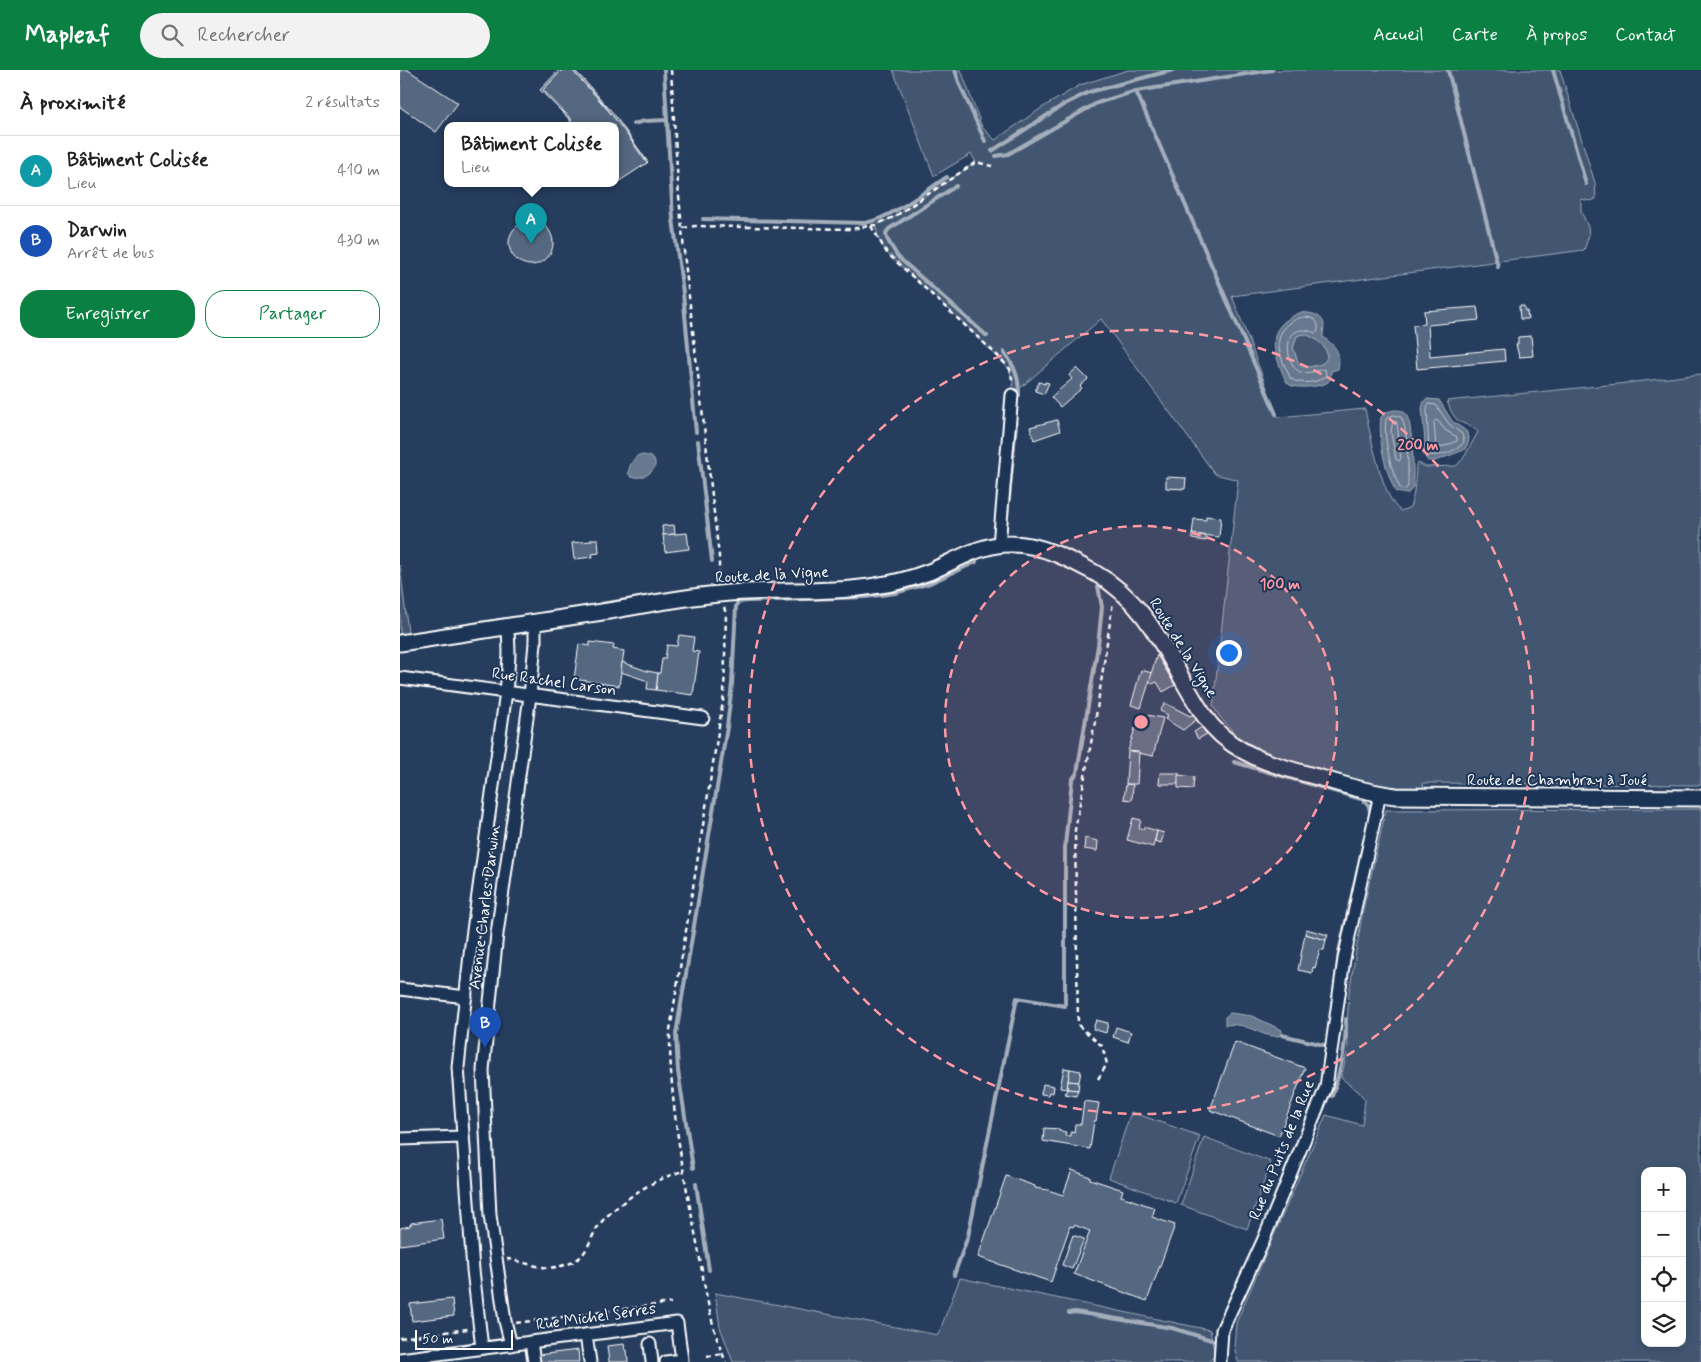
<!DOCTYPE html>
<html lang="fr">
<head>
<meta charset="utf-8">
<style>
  :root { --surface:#fff; --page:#f2f2f2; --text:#202124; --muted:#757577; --line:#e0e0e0; --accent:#0b8043 }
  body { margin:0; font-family:Mynerve,sans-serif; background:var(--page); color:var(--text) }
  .controls { position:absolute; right:15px; bottom:15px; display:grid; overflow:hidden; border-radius:10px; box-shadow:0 2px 8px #0003 }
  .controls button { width:45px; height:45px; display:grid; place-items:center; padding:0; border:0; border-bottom:1px solid var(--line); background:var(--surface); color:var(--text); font:25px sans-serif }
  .scale { position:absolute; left:15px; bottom:12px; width:98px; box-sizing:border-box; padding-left:5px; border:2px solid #fff; border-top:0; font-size:14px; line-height:18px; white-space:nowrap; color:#fff; -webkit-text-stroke:4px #1d3557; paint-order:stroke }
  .you { position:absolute; left:828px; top:582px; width:18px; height:18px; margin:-12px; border:4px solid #fff; border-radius:50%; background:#1a73e8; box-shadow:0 0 0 8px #1a73e833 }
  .badge { display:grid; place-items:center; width:32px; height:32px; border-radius:50%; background:var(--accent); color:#fff; font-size:16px; font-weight:700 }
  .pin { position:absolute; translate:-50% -41px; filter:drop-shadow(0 1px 2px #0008) }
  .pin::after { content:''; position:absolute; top:26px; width:18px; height:15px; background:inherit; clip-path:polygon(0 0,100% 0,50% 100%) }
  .popup { position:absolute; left:44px; top:52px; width:175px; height:65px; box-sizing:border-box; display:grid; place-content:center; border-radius:10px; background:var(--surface); filter:drop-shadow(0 1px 4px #0005); font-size:16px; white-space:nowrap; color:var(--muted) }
  .popup b { font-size:19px; color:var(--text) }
  .popup::after { content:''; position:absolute; left:50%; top:100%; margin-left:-10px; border:10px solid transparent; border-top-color:var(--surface) }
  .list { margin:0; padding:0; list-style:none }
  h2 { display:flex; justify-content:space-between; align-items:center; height:65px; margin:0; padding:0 20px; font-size:21px }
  h2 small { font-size:16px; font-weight:400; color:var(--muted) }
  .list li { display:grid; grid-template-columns:32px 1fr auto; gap:15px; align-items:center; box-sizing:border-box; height:70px; padding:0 20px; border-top:1px solid var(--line) }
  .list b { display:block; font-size:19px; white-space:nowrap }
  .list p { margin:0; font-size:16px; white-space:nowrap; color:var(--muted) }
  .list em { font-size:16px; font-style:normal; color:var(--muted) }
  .actions { display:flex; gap:10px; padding:15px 20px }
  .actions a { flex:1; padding:11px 0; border:1px solid var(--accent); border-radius:20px; text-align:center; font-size:18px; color:var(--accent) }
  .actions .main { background:var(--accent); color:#fff }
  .icon { flex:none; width:28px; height:28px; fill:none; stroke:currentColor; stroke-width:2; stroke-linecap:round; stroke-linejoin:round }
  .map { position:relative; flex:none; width:1301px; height:1292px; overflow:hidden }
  header { display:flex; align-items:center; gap:30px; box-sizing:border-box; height:70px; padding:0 25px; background:var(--accent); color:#fff }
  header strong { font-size:24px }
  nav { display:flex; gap:28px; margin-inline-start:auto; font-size:18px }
  .search { width:350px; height:45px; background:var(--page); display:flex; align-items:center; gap:12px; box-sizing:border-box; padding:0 18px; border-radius:28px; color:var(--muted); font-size:19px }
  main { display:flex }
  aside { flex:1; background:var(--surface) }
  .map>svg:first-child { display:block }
  .green { fill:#425672; stroke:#a0aab8; fill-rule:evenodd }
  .water { fill:#67788e; stroke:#a4aebb; fill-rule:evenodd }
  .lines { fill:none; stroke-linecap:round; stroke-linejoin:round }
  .shore { stroke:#c2c9d2; stroke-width:1 }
  .stream { stroke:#a4aebb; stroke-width:4 }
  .building { fill:#556781; stroke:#fff }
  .street-casing { stroke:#fff; stroke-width:15 }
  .secondary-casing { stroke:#fff; stroke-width:19 }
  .path { stroke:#fff; stroke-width:2.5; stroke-dasharray:5 4; stroke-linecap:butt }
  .street { stroke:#1d3557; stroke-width:11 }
  .secondary { stroke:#1d3557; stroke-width:15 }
  .ring { fill:none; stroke:#ff9aa2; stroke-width:2.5; stroke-dasharray:9 6 }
  .labels { text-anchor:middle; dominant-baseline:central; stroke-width:4; stroke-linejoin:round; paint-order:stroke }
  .street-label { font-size:16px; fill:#fff; stroke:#1d3557 }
  .centre { fill:#ff9aa2; stroke:#1d3557; stroke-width:2.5 }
  .ring-label { font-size:15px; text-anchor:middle; font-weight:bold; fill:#ff9aa2; stroke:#1d3557; stroke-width:4; stroke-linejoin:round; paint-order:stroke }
</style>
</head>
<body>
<header>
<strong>Mapleaf</strong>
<div class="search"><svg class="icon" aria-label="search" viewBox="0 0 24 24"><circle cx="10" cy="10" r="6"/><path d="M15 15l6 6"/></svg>Rechercher</div>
<nav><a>Accueil</a><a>Carte</a><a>À propos</a><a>Contact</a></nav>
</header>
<main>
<aside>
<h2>À proximité<small>2 résultats</small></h2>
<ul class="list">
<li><span class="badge" style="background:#0f9aa8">A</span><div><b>Bâtiment Colisée</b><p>Lieu</p></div><em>410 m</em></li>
<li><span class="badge" style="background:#1a4fb4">B</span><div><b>Darwin</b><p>Arrêt de bus</p></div><em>430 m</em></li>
</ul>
<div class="actions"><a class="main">Enregistrer</a><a>Partager</a></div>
</aside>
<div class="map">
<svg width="1301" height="1292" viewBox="0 0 1301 1292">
  <rect width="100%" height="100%" fill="#263d5e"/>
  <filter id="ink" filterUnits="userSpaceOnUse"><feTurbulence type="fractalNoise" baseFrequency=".02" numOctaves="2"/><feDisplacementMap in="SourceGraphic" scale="10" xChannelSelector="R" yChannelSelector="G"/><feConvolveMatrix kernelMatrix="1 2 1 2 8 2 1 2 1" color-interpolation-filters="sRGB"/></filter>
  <g filter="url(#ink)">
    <!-- green -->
    <g class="green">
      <path d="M493,0H561L582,57L595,70L640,39L680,15L728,0H1160L1195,113L1196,129L1190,131L1181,129V141L1188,157L1189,165L1184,180L832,226L878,347L965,339C969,359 983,432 1001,441L1010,437C1015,424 1015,411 1016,396L1018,393L1026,397L1056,396L1063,389L1078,362C1072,354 1059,355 1054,346C1051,342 1049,336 1047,331L1218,314L1301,304V715L1023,713L1024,720L986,718L956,711L884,689L858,679L838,667L820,647L813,636L838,410L815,404L701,249L612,325L613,312L609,299L564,253L487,183L479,170L475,155L494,147L576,92L571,84L534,106Z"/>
      <path d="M902,264C918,265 942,290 915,296C909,297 904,298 899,295L893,278L897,266Z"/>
      <path d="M0,495L9,571L0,574Z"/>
      <path d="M1301,739V1292H838L834,1276L836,1253L926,1045L962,1055L965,1030L959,1022L941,1008L948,979L947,954L949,923L963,840L986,740ZM1245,1101H1282V1273H1245Z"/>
      <path d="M731,1042L800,1066L776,1133L709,1108Z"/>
      <path d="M804,1067L871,1092L847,1159L781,1135Z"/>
      <path d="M560,1208L810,1260L815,1286L808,1292H333L320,1257L315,1223L538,1265Z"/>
    </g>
    <!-- water -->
    <g class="water">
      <path d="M899,243C907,242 921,243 924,254C924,257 923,263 923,267C936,277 941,281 938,299L931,301C931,305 931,309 928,312C922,317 896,319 890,315C885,312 883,304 881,299C870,272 870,256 899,243ZM902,264C918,265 942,290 915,296C909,297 904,298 899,295L893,278L897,266Z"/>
      <path d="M1027,329L1039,330L1052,351L1066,361L1069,367L1068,374L1064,380L1035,391H1028L1023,384L1025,372L1022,338L1024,331Z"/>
      <path d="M994,340C998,340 1002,340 1005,343C1014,353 1013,404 1013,418L1007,424L996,422C985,400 978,371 981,347L986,342Z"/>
      <path d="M239,385C267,384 255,411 231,407L228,403C230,395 232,389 239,385Z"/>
      <path d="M830,943L852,946L882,960V965C867,970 852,956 837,955C833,954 829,955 825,955V947Z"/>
    </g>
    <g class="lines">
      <!-- shore -->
      <g class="shore">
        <path d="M907,247C916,248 919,253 918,261L915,263C880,247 884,298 901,302C908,304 918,300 925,299L926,305C921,313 899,315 891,309C883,292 869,269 889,254C895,249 900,247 907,247Z"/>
        <path d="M1029,334L1036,335L1049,354L1062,364L1064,372C1058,381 1039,387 1029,385L1027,339Z"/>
        <path d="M994,345L1001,347C1009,362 1008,398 1008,416L1005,420L1000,418C991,401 983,369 986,349Z"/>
        <path d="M1036,350L1038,351L1045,360L1057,367V371L1045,376L1036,377L1034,352Z"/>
        <path d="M993,352L996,351L997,353L1001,389L999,391L996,389L991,363Z"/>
      </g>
      <!-- stream -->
      <g class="stream">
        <path d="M264,0L273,149L283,223L296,362"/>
        <path d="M555,0L560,15L585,71"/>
        <path d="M1048,0L1098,197"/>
        <path d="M1153,0L1186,114"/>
        <path d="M736,21L876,344"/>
        <path d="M233,54L245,51L267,50"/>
        <path d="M592,81L663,35L689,22L773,0"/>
        <path d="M596,86L608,84L697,33L736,21L872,0"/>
        <path d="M556,116L489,159L486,163L487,169L498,187L587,266"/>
        <path d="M303,149L465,153C490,149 524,122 547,107"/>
        <path d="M604,282C615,297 619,307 619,325"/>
        <path d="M298,371L312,491"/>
        <path d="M609,428L616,354"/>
        <path d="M341,514H352"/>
        <path d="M201,534L246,527"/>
        <path d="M75,554L188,537"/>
        <path d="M834,692L961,729C969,733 970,737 970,745L939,882L936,909"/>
        <path d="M882,965L928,976"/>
        <path d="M932,1026C941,999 946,978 946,949"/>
        <path d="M293,1098L278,1001L276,964L327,657L332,614L336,536L338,532L348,531L465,527L495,523L530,513L576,492"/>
        <path d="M296,1114L309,1200"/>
        <path d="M554,1205L568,1166L617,928L665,936V775L672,710L677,703L698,575L702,537L698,516"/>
        <path d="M669,1243L675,1242L772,1258L815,1271L817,1274"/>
      </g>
    </g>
    <!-- building -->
    <g class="building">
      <path d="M0,0H8L58,33L36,62L0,37Z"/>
      <path d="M159,0H162L143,20L172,50L171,51L140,20Z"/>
      <path d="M162,0H172L194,24L220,54L247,93L218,112L215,107V55H166L172,50L143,20Z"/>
      <path d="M172,0H174L183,9L213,43L248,92L247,93L228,66L203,33Z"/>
      <circle cx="131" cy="173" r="22"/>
      <path d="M1119,236H1124L1125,241H1127L1128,249H1120Z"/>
      <path d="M1077,237L1079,250L1028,255L1030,286L1104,279L1105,291L1017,299L1013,255L1025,254L1024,241Z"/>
      <path d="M1131,266L1133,286L1119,287L1116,274H1118V267Z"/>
      <path d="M677,298L688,309L680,316L682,318L660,337L651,327L672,309L669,305Z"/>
      <path d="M639,312L645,314V312L649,313L644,324L635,321Z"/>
      <path d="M657,350L660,361L634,370L630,357Z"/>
      <path d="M766,407L786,408L785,419L766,418Z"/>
      <path d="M806,446L821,448L819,467L792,464L794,449L806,450Z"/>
      <path d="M274,455L275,464L263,465L262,456Z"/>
      <path d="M287,463L289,479L265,482L263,465Z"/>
      <path d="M792,464L806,466V471L792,469Z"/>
      <path d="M191,469H198L199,483L192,484L193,487L174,489L172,473L191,471Z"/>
      <path d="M279,565L294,567L292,581L299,582L293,625L256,620L258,603H260L262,589H265L267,575L277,576Z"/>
      <path d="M190,572L214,575L213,579L224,581L219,616L174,609L179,574L190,576Z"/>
      <path d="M757,585L775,615L763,622L757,612L752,614L749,610Z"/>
      <path d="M222,592L247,601L258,603L256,620L247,619L248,611L221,602Z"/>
      <path d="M741,600L752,603L741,638L731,635Z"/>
      <path d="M765,633L790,646L794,644L797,649L783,660L765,649L768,645L760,641Z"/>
      <path d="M747,645L763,648L753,686L728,681L735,658L743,661Z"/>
      <path d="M802,657L807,664L798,669L794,662Z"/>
      <path d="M728,681L739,682L737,714H726Z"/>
      <path d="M760,703H779L778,714H759Z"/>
      <path d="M778,705L794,707L793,719L778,718Z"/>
      <path d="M726,714L733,715L732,730L724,729Z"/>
      <path d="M733,748L741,750L739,758L743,759L744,757L757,761L753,777L727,770Z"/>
      <path d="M757,761L764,763L761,773L755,771Z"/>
      <path d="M685,768L698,771L697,781L684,779Z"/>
      <path d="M906,859L928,865L926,870L905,864Z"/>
      <path d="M905,864L926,870L924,880H920L915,898L913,897L912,903L898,900Z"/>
      <path d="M696,950L708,953L706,963L693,959Z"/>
      <path d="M716,957L731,962L728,972L713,967Z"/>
      <path d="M835,972L905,998L879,1066L810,1040Z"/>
      <path d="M664,998L670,999L667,1019L660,1018Z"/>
      <path d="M670,999L681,1001L679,1012L668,1011Z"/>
      <path d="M668,1011L679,1012L678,1020L667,1019Z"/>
      <path d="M643,1014L654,1016L653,1023L649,1022L648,1025L641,1024Z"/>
      <path d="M667,1019L678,1020L676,1026L665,1024Z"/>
      <path d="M684,1031L699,1033L696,1051H694L690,1079L643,1071L644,1058L659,1059V1061L666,1062L665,1066H671V1062L674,1063L675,1054H681Z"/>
      <path d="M672,1100L690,1107V1109L723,1120L721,1126L755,1138L752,1147L775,1155L747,1231L674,1204L690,1161L674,1155L673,1157L670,1156L651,1212L578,1187L606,1106L635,1116V1118L648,1120L663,1125Z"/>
      <path d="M41,1149L44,1169L0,1175V1158L10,1156L11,1153Z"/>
      <path d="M673,1165L684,1169L672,1199L662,1195Z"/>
      <path d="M52,1229L54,1246L12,1251L10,1234Z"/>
      <path d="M224,1274L225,1280H227L228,1292H209L207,1276Z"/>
      <path d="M178,1280L179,1292H139L138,1285Z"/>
    </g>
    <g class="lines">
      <defs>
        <g id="street">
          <path d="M599,475L612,325"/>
          <path d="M0,608L303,648"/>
          <path d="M0,919L66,927"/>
          <path d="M0,1069L63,1067"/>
          <path d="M186,1265L190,1292"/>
          <path d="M131,1272L134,1292"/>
          <path d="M250,1274L252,1292"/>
          <path d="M111,1275L105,1251L90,1145L83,1000L97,864L130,626L135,573V552"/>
          <path d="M82,1278L73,1200L58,997L71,875L106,622C108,600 111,579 107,556"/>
          <path d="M0,1289L277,1253L282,1290L266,1292"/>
          <path d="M820,1292L822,1260L863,1171L926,1017L944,889L980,724"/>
        </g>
        <path id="secondary" d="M0,573C72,562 143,551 215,540C249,534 284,527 319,524C373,518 427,525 480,515C497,513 513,508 529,502C555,491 582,473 612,474C641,474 671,490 695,503C741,529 760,570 785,614C793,628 801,643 812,656C840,688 881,697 921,708C946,716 970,723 996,726L1301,728"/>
      </defs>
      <!-- street casing -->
      <use href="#street" class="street-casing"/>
      <!-- secondary casing -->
      <use href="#secondary" class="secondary-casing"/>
      <!-- path -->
      <g class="path">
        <path d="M271,0L278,115L285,192L319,486V512"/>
        <path d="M471,156L487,183L598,286L610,299L613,314"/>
        <path d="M283,158L295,156L451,159L475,155L494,147L576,92L592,96"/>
        <path d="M324,537L326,544L324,625L270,960C269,1034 284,1106 298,1178C305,1217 310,1256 326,1292"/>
        <path d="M698,1009L707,994L702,976L678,955L675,760L696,646L713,532"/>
        <path d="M107,1189C123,1191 140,1200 156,1197C194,1191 184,1169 205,1148C228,1126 253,1110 283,1101"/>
        <path d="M116,1253L271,1233"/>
        <path d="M0,1268L68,1259"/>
        <path d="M307,1286L323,1284"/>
      </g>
      <!-- street -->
      <use href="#street" class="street"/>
      <!-- secondary -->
      <use href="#secondary" class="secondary"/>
    </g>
  </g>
  <!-- distance rings -->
  <circle cx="741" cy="652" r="196" fill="#ff9aa2" fill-opacity=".12"/>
  <g class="ring">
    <circle cx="741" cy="652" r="196"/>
    <circle cx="741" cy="652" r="392"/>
  </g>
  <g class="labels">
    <!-- street labels -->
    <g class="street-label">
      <text transform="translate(372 505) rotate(-3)">Route de la Vigne</text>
      <text transform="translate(783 578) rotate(58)">Route de la Vigne</text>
      <text transform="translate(154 612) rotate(8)">Rue Rachel Carson</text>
      <text x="1157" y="710">Route de Chambray à Joué</text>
      <text transform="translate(85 837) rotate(-83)">Avenue Charles Darwin</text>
      <text transform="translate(882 1080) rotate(-68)">Rue du Puits de la Rue</text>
      <text transform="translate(196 1247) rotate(-8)">Rue Michel Serres</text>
    </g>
  </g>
  <circle cx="741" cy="652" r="8" class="centre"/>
  <g class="ring-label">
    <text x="1018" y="380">200 m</text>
    <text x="880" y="519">100 m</text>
  </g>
</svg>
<div class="controls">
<button>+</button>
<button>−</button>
<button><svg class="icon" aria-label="locate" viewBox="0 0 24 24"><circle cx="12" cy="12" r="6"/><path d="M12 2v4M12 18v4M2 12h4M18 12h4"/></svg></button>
<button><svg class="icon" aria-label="layers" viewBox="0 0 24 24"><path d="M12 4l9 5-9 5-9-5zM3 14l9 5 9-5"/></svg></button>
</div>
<div class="scale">50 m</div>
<div class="you"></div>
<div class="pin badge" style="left:131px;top:174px;background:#0f9aa8">A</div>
<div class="popup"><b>Bâtiment Colisée</b>Lieu</div>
<div class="pin badge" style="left:85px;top:978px;background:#1a4fb4">B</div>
</div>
</main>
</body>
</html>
